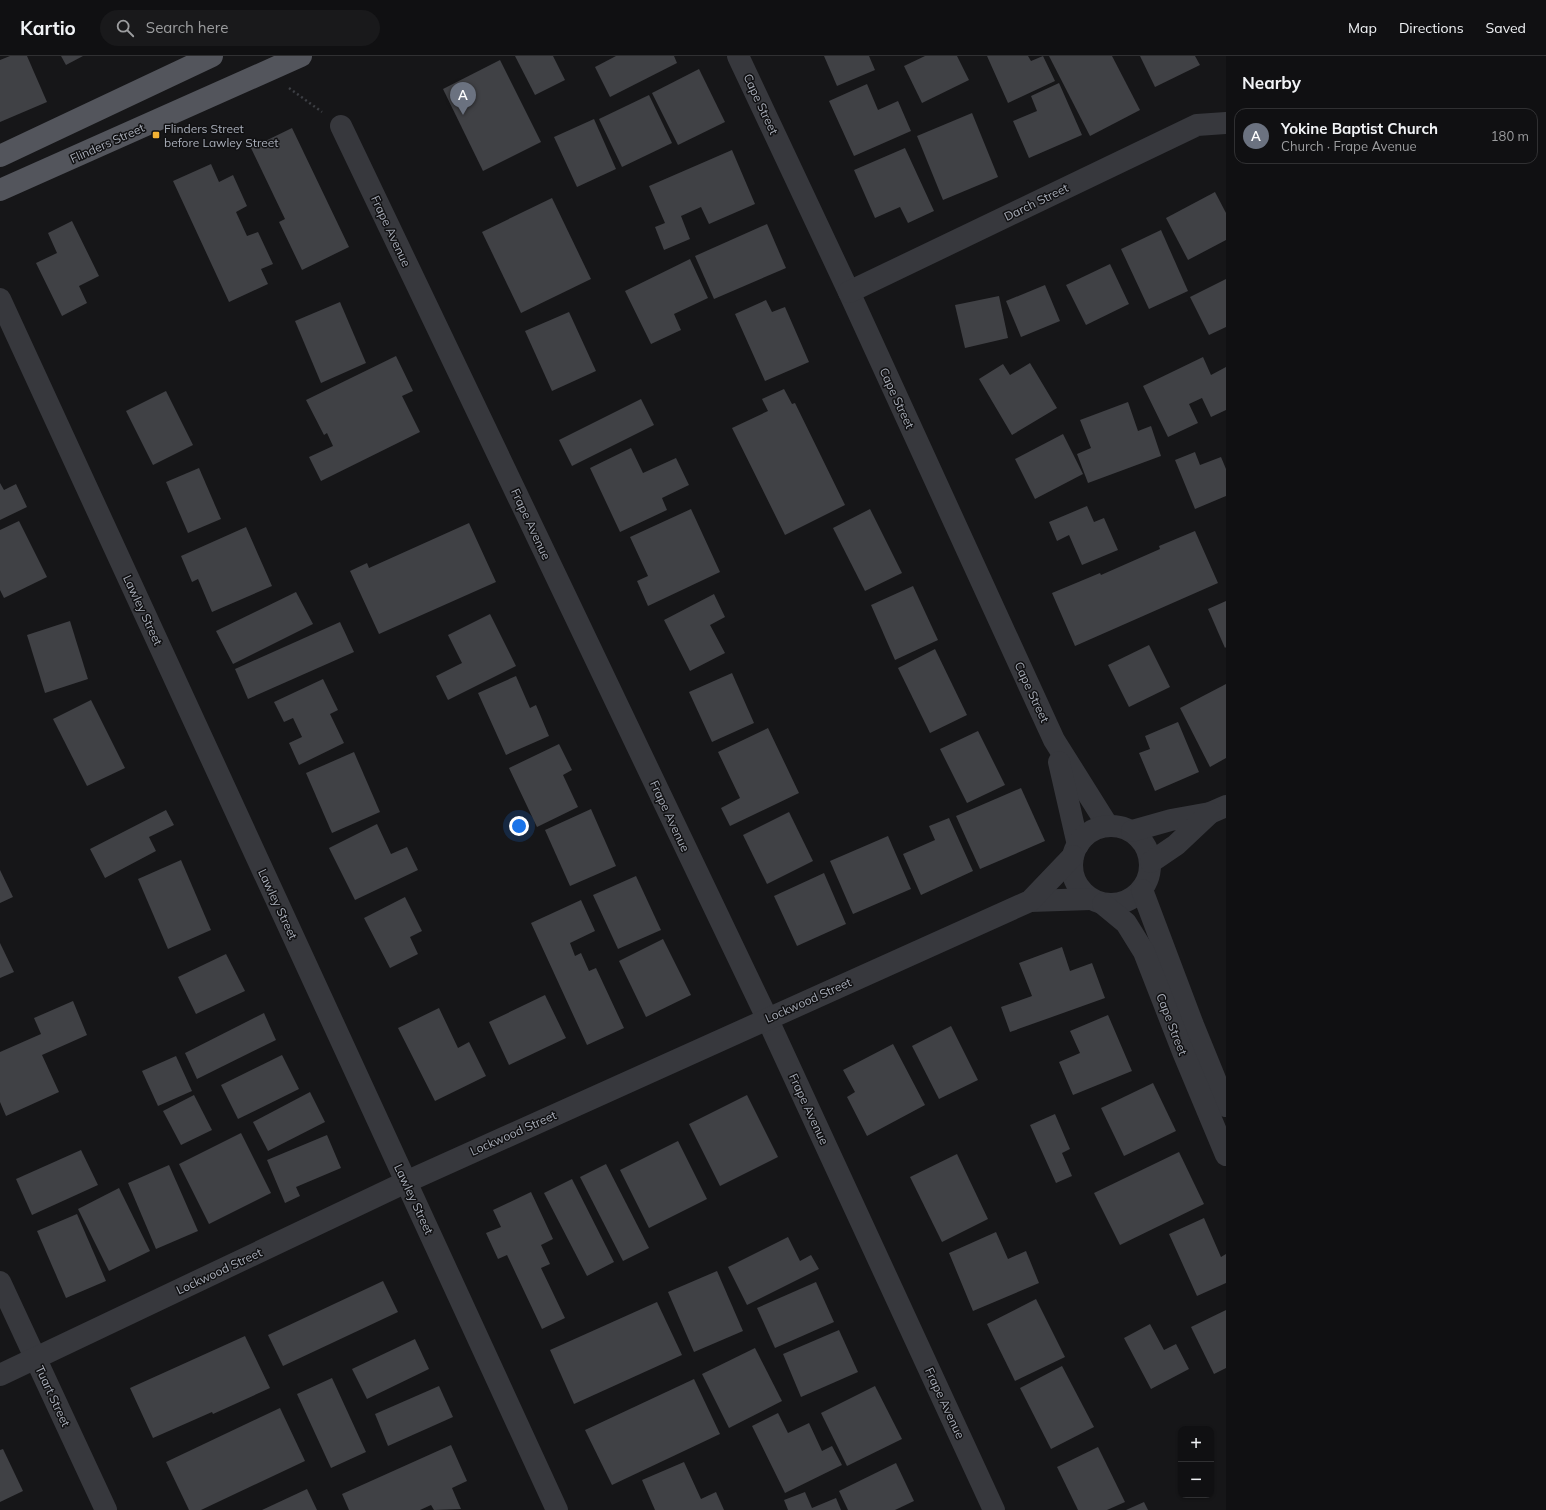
<!DOCTYPE html>
<html lang="en">
<head>
<meta charset="utf-8">
<style>
  :root { --surface:#101012; --page:#19191b; --text:#f1f3f6; --muted:#9c9d9f; --line:#303032; --accent:#f2b134 }
  body { margin:0; font-family:Mulish,sans-serif; background:var(--page); color:var(--text) }
  .controls { position:absolute; right:12px; bottom:12px; display:grid; overflow:hidden; border-radius:8px; box-shadow:0 1px 3px #0004 }
  .controls button { width:36px; height:36px; display:grid; place-items:center; padding:0; border:0; border-bottom:1px solid var(--line); background:var(--surface); color:var(--text); font:20px sans-serif }
  .you { position:absolute; left:519px; top:770px; width:14px; height:14px; margin:-10px; border:3px solid #fff; border-radius:50%; background:#1a73e8; box-shadow:0 0 0 6px #1a73e833 }
  .badge { display:grid; place-items:center; width:26px; height:26px; border-radius:50%; background:var(--accent); color:#fff; font-size:13px; font-weight:700 }
  .pin { position:absolute; translate:-50% -33px; filter:drop-shadow(0 1px 2px #0008) }
  .pin::after { content:''; position:absolute; top:21px; width:14px; height:12px; background:inherit; clip-path:polygon(0 0,100% 0,50% 100%) }
  .list { margin:0; padding:0; list-style:none }
  h2 { display:flex; justify-content:space-between; align-items:center; height:52px; margin:0; padding:0 16px; font-size:17px }
  h2 small { font-size:13px; font-weight:400; color:var(--muted) }
  .list li { display:grid; grid-template-columns:26px 1fr auto; gap:12px; align-items:center; box-sizing:border-box; height:56px; margin:0 8px 8px; padding:0 8px; border:1px solid var(--line); border-radius:12px }
  .list b { display:block; font-size:15px; white-space:nowrap }
  .list p { margin:0; font-size:13px; white-space:nowrap; color:var(--muted) }
  .list em { font-size:13px; font-style:normal; color:var(--muted) }
  .icon { flex:none; width:22px; height:22px; fill:none; stroke:currentColor; stroke-width:2; stroke-linecap:round; stroke-linejoin:round }
  .map { position:relative; flex:none; width:1226px; height:1454px; overflow:hidden }
  header { display:flex; align-items:center; gap:24px; box-sizing:border-box; height:56px; padding:0 20px; background:var(--surface); border-bottom:1px solid var(--line) }
  header strong { font-size:19px }
  nav { display:flex; gap:22px; margin-inline-start:auto; font-size:14px }
  .search { width:280px; height:36px; background:var(--page); display:flex; align-items:center; gap:10px; box-sizing:border-box; padding:0 14px; border-radius:22px; color:var(--muted); font-size:15px }
  main { display:flex }
  aside { flex:1; background:var(--surface) }
  .map>svg:first-child { display:block }
  .building { fill:#404145 }
  .lines { fill:none; stroke-linecap:round; stroke-linejoin:round }
  .path { stroke:#3d3f44; stroke-width:2.5; stroke-dasharray:2 3; stroke-linecap:butt }
  .minor { stroke:#37383d; stroke-width:22 }
  .major { stroke:#53555c; stroke-width:22 }
  .poi-dot { fill:#f2b134; stroke:#111113; stroke-width:1.5 }
  .labels { text-anchor:middle; dominant-baseline:central; stroke-width:3; stroke-linejoin:round; paint-order:stroke }
  .street-label { font-size:12px; fill:#a8adb8; stroke:#111113 }
  .poi-label { font-size:12px; fill:#a8adb8; stroke:#111113; text-anchor:start }
</style>
</head>
<body>
<header>
<strong>Kartio</strong>
<div class="search"><svg class="icon" aria-label="search" viewBox="0 0 24 24"><circle cx="10" cy="10" r="6"/><path d="M15 15l6 6"/></svg>Search here</div>
<nav><a>Map</a><a>Directions</a><a>Saved</a></nav>
</header>
<main>
<div class="map">
<svg width="1226" height="1454" viewBox="0 0 1226 1454">
  <rect width="100%" height="100%" fill="#161618"/>
  <!-- building -->
  <g class="building">
    <path d="M10,0H27L47,46L0,66V4Z"/>
    <path d="M61,0H83L66,9Z"/>
    <path d="M515,0H553L565,24L535,39Z"/>
    <path d="M616,0H674L677,7L610,41L595,11Z"/>
    <path d="M824,0H869L875,14L837,30Z"/>
    <path d="M925,0H957L969,24L922,47L904,10Z"/>
    <path d="M987,0H1028L1031,5L1043,0L1055,25L1008,47Z"/>
    <path d="M1049,0H1112L1140,54L1090,80Z"/>
    <path d="M1140,0H1195L1200,9L1155,31Z"/>
    <path d="M500,4L541,86L483,115L443,33Z"/>
    <path d="M699,13L725,66L678,89L652,37Z"/>
    <path d="M1059,27L1082,79L1029,102L1013,65L1037,55L1031,40Z"/>
    <path d="M867,28L878,54L898,45L911,75L854,100L829,45Z"/>
    <path d="M649,39L672,87L622,111L599,63Z"/>
    <path d="M972,57L998,121L943,144L917,80Z"/>
    <path d="M594,63L616,113L577,131L554,81Z"/>
    <path d="M292,72L349,191L302,214L279,166L285,163L251,92Z"/>
    <path d="M905,92L934,155L908,167L900,151L875,162L854,114Z"/>
    <path d="M732,94L755,148L709,168L701,151L681,160L690,183L664,194L655,171L665,167L649,130Z"/>
    <path d="M211,108L219,126L233,119L247,150L236,156L247,180L258,176L273,208L261,213L268,228L229,246L173,125Z"/>
    <path d="M1215,136L1226,157V184L1188,204L1166,162Z"/>
    <path d="M552,142L591,223L521,257L482,176Z"/>
    <path d="M72,165L99,220L79,230L87,247L62,260L36,207L57,197L48,177Z"/>
    <path d="M767,168L786,212L714,243L695,200Z"/>
    <path d="M1161,174L1188,235L1149,253L1121,193Z"/>
    <path d="M690,203L708,242L674,258L681,274L651,288L625,235Z"/>
    <path d="M1110,208L1129,248L1086,269L1066,229Z"/>
    <path d="M1226,223V271L1209,279L1190,241Z"/>
    <path d="M1045,229L1060,265L1021,281L1006,245Z"/>
    <path d="M999,240L1008,282L965,292L955,249Z"/>
    <path d="M766,244L772,256L785,251L809,306L765,325L735,258Z"/>
    <path d="M340,246L366,307L321,327L295,265Z"/>
    <path d="M569,256L596,315L552,335L525,275Z"/>
    <path d="M396,300L413,335L402,340L420,376L321,425L309,401L333,390L327,377L324,379L306,344Z"/>
    <path d="M1203,301L1211,319L1226,311V354L1211,361L1202,342L1189,348L1198,367L1168,381L1143,330Z"/>
    <path d="M1030,307L1057,352L1012,379L979,323L1003,308L1010,319Z"/>
    <path d="M784,333L792,348L795,347L845,449L785,479L732,372L768,355L762,343Z"/>
    <path d="M166,335L193,389L153,409L126,355Z"/>
    <path d="M641,343L654,369L572,410L559,384Z"/>
    <path d="M1128,346L1138,375L1151,370L1161,400L1088,427L1077,398L1091,392L1080,364Z"/>
    <path d="M1063,378L1083,418L1035,443L1015,403Z"/>
    <path d="M631,392L643,417L676,402L689,429L662,442L667,454L620,476L590,412Z"/>
    <path d="M1195,396L1200,409L1221,401L1226,413V440L1195,453L1175,404Z"/>
    <path d="M199,412L221,463L188,477L166,426Z"/>
    <path d="M0,427L4,434L16,428L27,451L0,464Z"/>
    <path d="M1087,450L1094,466L1104,462L1118,494L1082,509L1069,479L1057,485L1049,466Z"/>
    <path d="M691,453L720,516L648,550L637,525L648,520L630,481Z"/>
    <path d="M870,453L902,517L865,535L833,472Z"/>
    <path d="M19,465L47,521L4,542L0,534V474Z"/>
    <path d="M469,467L496,526L379,578L350,515L367,507L369,512Z"/>
    <path d="M246,471L272,530L212,556L198,523L192,526L181,500Z"/>
    <path d="M1195,475L1218,527L1075,590L1052,537L1100,517L1101,519L1160,493L1159,490Z"/>
    <path d="M913,530L938,584L895,604L871,549Z"/>
    <path d="M296,536L313,568L233,608L216,575Z"/>
    <path d="M714,538L725,561L710,569L725,597L690,615L664,564Z"/>
    <path d="M1226,545V591L1225,592L1208,553Z"/>
    <path d="M490,558L516,610L448,644L436,620L462,607L448,579Z"/>
    <path d="M70,565L88,623L45,637L27,579Z"/>
    <path d="M340,566L354,596L248,643L235,613Z"/>
    <path d="M1149,589L1170,631L1129,651L1108,609Z"/>
    <path d="M935,593L967,659L930,677L898,612Z"/>
    <path d="M732,617L754,667L712,686L689,636Z"/>
    <path d="M516,620L530,652L536,649L549,680L506,699L478,637Z"/>
    <path d="M323,623L338,654L330,658L344,687L299,709L289,687L302,681L293,662L284,666L274,646Z"/>
    <path d="M1226,628V702L1210,711L1180,652Z"/>
    <path d="M91,644L125,712L87,730L53,663Z"/>
    <path d="M1178,666L1199,716L1155,735L1139,697L1150,693L1145,680Z"/>
    <path d="M768,672L799,737L730,770L721,752L740,742L718,696Z"/>
    <path d="M978,675L1005,729L967,747L940,693Z"/>
    <path d="M559,688L572,714L563,719L578,751L537,771L509,712Z"/>
    <path d="M354,696L380,756L332,777L306,717Z"/>
    <path d="M1021,732L1045,785L980,813L956,760Z"/>
    <path d="M591,753L616,810L570,830L545,774Z"/>
    <path d="M166,754L174,769L149,781L156,795L105,822L90,793Z"/>
    <path d="M789,756L813,805L767,828L743,779Z"/>
    <path d="M949,762L973,815L921,839L903,798L935,784L929,770Z"/>
    <path d="M377,768L391,798L407,791L418,814L355,844L329,792Z"/>
    <path d="M888,780L911,833L853,858L830,805Z"/>
    <path d="M181,804L211,874L168,893L138,823Z"/>
    <path d="M0,814L13,841L0,847Z"/>
    <path d="M824,817L846,868L797,890L774,840Z"/>
    <path d="M636,820L661,874L618,893L593,839Z"/>
    <path d="M405,841L422,875L410,881L418,898L390,912L364,862Z"/>
    <path d="M581,844L595,875L570,887L575,900L581,897L589,915L596,912L624,972L587,989L531,867Z"/>
    <path d="M663,883L691,939L646,961L619,905Z"/>
    <path d="M0,887L14,916L0,922Z"/>
    <path d="M1062,891L1070,915L1092,907L1105,942L1010,976L1001,951L1032,940L1019,907Z"/>
    <path d="M226,898L245,935L196,958L178,921Z"/>
    <path d="M545,939L566,982L509,1009L489,966Z"/>
    <path d="M73,945L87,979L42,999L59,1036L6,1060L0,1046V996L41,978L34,962Z"/>
    <path d="M439,952L458,992L469,986L486,1020L435,1045L398,972Z"/>
    <path d="M264,957L276,984L197,1023L185,997Z"/>
    <path d="M1108,959L1132,1015L1073,1039L1059,1006L1080,997L1070,975Z"/>
    <path d="M951,970L978,1024L939,1043L912,990Z"/>
    <path d="M893,988L925,1049L867,1080L847,1041L855,1036L843,1014Z"/>
    <path d="M282,999L299,1033L238,1063L221,1029Z"/>
    <path d="M176,1000L192,1035L158,1050L142,1015Z"/>
    <path d="M1153,1027L1176,1075L1124,1100L1101,1052Z"/>
    <path d="M310,1036L325,1066L268,1095L253,1066Z"/>
    <path d="M194,1039L212,1074L181,1089L163,1055Z"/>
    <path d="M747,1039L778,1101L720,1130L689,1068Z"/>
    <path d="M1055,1058L1070,1093L1062,1097L1072,1120L1056,1127L1030,1069Z"/>
    <path d="M241,1077L271,1137L209,1168L179,1108Z"/>
    <path d="M327,1079L341,1112L296,1131L300,1140L285,1147L267,1104Z"/>
    <path d="M678,1085L707,1143L649,1172L620,1114Z"/>
    <path d="M81,1094L98,1129L32,1159L16,1123Z"/>
    <path d="M1179,1096L1204,1148L1120,1189L1094,1137Z"/>
    <path d="M957,1098L988,1163L942,1186L910,1121Z"/>
    <path d="M606,1108L649,1192L623,1205L580,1121Z"/>
    <path d="M169,1109L198,1175L156,1193L128,1127Z"/>
    <path d="M572,1123L614,1206L587,1220L544,1137Z"/>
    <path d="M119,1132L150,1195L109,1215L78,1153Z"/>
    <path d="M531,1136L553,1183L541,1189L550,1208L541,1212L565,1262L542,1273L507,1199L498,1203L486,1177L501,1171L493,1154Z"/>
    <path d="M77,1158L106,1225L66,1242L37,1175Z"/>
    <path d="M1204,1162L1221,1201L1226,1198V1227L1197,1240L1169,1178Z"/>
    <path d="M996,1176L1008,1203L1026,1195L1039,1227L973,1255L949,1197Z"/>
    <path d="M788,1181L800,1205L811,1199L819,1213L747,1249L728,1211Z"/>
    <path d="M717,1215L743,1275L694,1296L668,1236Z"/>
    <path d="M383,1225L398,1256L283,1310L268,1279Z"/>
    <path d="M816,1226L834,1266L775,1292L757,1252Z"/>
    <path d="M1036,1243L1065,1301L1015,1325L987,1268Z"/>
    <path d="M657,1246L682,1299L574,1348L550,1294Z"/>
    <path d="M1226,1254V1312L1214,1318L1191,1271Z"/>
    <path d="M1150,1268L1164,1294L1176,1288L1189,1313L1151,1333L1124,1282Z"/>
    <path d="M839,1274L858,1316L801,1341L783,1298Z"/>
    <path d="M245,1280L270,1332L213,1358L212,1356L153,1382L130,1332Z"/>
    <path d="M415,1283L429,1313L367,1343L352,1313Z"/>
    <path d="M755,1292L782,1345L729,1372L702,1318Z"/>
    <path d="M1062,1310L1094,1371L1051,1393L1020,1332Z"/>
    <path d="M332,1322L366,1396L331,1412L297,1338Z"/>
    <path d="M694,1323L720,1378L612,1429L585,1374Z"/>
    <path d="M439,1330L453,1361L388,1390L375,1358Z"/>
    <path d="M875,1330L902,1383L847,1410L821,1357Z"/>
    <path d="M280,1352L305,1405L201,1454H189L166,1406Z"/>
    <path d="M778,1357L788,1377L809,1367L822,1395L832,1390L842,1409L785,1437L752,1370Z"/>
    <path d="M451,1389L467,1425L452,1432L461,1453L434,1454L431,1449L420,1454H349L342,1438Z"/>
    <path d="M1098,1391L1125,1446L1107,1454H1078L1057,1411Z"/>
    <path d="M3,1393L23,1435L0,1446V1394Z"/>
    <path d="M684,1406L701,1443L716,1436L724,1454H655L642,1424Z"/>
    <path d="M896,1407L914,1445L895,1454H848L839,1435Z"/>
    <path d="M307,1433L317,1454H262Z"/>
    <path d="M805,1436L812,1452L836,1442L841,1454H788L784,1444Z"/>
    <path d="M1144,1446L1148,1454H1126Z"/>
  </g>
  <g class="lines">
    <!-- path -->
    <path class="path" d="M289,32L322,56"/>
    <!-- minor -->
    <g class="minor">
      <path d="M738,0L849,236L1054,684L1108,770"/>
      <path d="M341,70L767,962L994,1454"/>
      <path d="M849,236L1197,69L1226,67"/>
      <path d="M0,243L557,1454"/>
      <path d="M1059,706L1078,789"/>
      <circle cx="1111" cy="809" r="39"/>
      <path d="M1132,775L1171,764L1210,757L1226,750"/>
      <path d="M1151,806L1176,789L1210,757"/>
      <path d="M1142,834L1193,969L1226,1050"/>
      <path d="M1030,845L1091,843"/>
      <path d="M1103,848L1126,867L1144,896L1183,996L1226,1099"/>
      <path d="M0,1226L106,1454"/>
      <path d="M0,1319L406,1126L1030,845L1073,800"/>
    </g>
    <!-- major -->
    <g class="major">
      <path d="M0,100L212,0"/>
      <path d="M0,134L301,0"/>
    </g>
  </g>
  <!-- markers -->
  <rect class="poi-dot" x="152" y="75" width="8" height="8" rx="2"/>
  <g class="labels">
    <!-- street labels -->
    <g class="street-label">
      <text transform="translate(761 48) rotate(65)">Cape Street</text>
      <text transform="translate(107 87) rotate(-24)">Flinders Street</text>
      <text transform="translate(1036 146) rotate(-26)">Darch Street</text>
      <text transform="translate(391 175) rotate(65)">Frape Avenue</text>
      <text transform="translate(897 342) rotate(65)">Cape Street</text>
      <text transform="translate(531 468) rotate(65)">Frape Avenue</text>
      <text transform="translate(143 554) rotate(65)">Lawley Street</text>
      <text transform="translate(1032 636) rotate(65)">Cape Street</text>
      <text transform="translate(670 760) rotate(65)">Frape Avenue</text>
      <text transform="translate(278 848) rotate(65)">Lawley Street</text>
      <text transform="translate(808 944) rotate(-24)">Lockwood Street</text>
      <text transform="translate(1172 968) rotate(69)">Cape Street</text>
      <text transform="translate(809 1053) rotate(65)">Frape Avenue</text>
      <text transform="translate(513 1077) rotate(-24)">Lockwood Street</text>
      <text transform="translate(414 1143) rotate(65)">Lawley Street</text>
      <text transform="translate(219 1215) rotate(-25)">Lockwood Street</text>
      <text transform="translate(53 1340) rotate(65)">Tuart Street</text>
      <text transform="translate(945 1347) rotate(65)">Frape Avenue</text>
    </g>
    <!-- poi labels -->
    <g class="poi-label">
      <text x="164" y="72">Flinders Street<tspan x="164" dy="14">before Lawley Street</tspan></text>
    </g>
  </g>
</svg>
<div class="controls">
<button>+</button>
<button>−</button>
</div>
<div class="you"></div>
<div class="pin badge" style="left:463px;top:59px;background:#6b7280">A</div>
</div>
<aside>
<h2>Nearby<small></small></h2>
<ul class="list">
<li><span class="badge" style="background:#6b7280">A</span><div><b>Yokine Baptist Church</b><p>Church · Frape Avenue</p></div><em>180 m</em></li>
</ul>
</aside>
</main>
</body>
</html>
